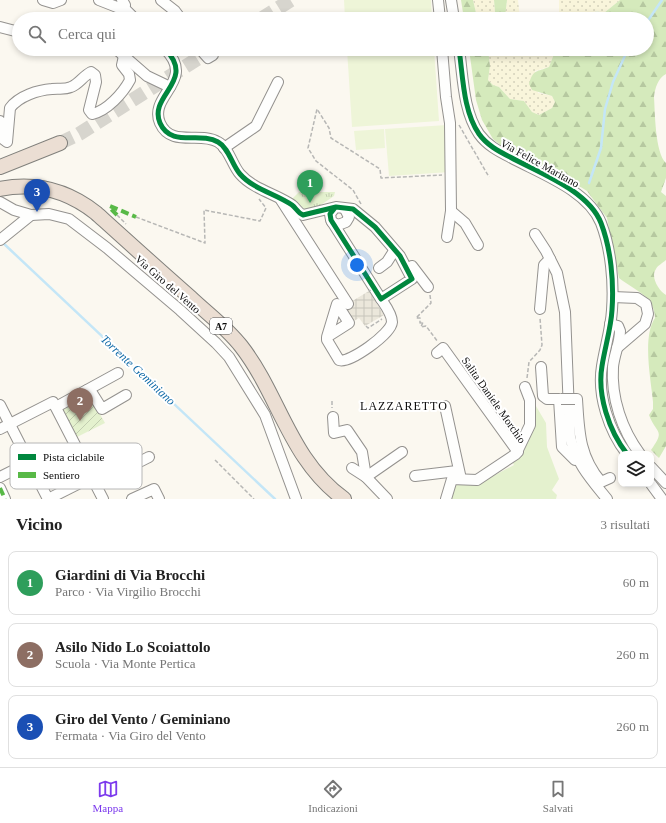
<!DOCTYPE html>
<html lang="it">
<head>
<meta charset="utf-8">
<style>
  :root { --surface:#fff; --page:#f6f6f6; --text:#222; --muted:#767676; --line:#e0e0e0; --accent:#7c3aed }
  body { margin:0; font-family:"Times New Roman",serif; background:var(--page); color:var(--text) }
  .controls { position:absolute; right:12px; bottom:12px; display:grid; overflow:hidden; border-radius:8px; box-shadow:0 2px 6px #0003 }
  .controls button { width:36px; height:36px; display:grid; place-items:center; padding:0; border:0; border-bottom:1px solid var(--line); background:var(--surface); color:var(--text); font:20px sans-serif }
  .you { position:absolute; left:357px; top:265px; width:14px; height:14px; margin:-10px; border:3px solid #fff; border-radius:50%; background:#1a73e8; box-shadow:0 0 0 6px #1a73e833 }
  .badge { display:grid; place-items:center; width:26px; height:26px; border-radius:50%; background:var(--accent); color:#fff; font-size:13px; font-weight:700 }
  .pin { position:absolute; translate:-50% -33px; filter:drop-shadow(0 1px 2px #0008) }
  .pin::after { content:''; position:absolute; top:21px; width:14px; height:12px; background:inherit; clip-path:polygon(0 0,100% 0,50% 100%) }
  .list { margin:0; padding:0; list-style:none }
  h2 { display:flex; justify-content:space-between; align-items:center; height:52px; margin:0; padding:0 16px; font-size:17px }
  h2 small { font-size:13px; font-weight:400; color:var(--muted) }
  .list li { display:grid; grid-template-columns:26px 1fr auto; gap:12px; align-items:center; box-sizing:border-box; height:64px; margin:0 8px 8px; padding:0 8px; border:1px solid var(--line); border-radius:8px }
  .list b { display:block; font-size:15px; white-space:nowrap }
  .list p { margin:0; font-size:13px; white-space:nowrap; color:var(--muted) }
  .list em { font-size:13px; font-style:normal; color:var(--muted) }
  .icon { flex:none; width:22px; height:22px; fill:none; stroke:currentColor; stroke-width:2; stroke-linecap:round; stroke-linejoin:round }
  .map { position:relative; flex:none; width:666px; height:499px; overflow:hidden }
  .search { position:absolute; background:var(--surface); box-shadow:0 2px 6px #0003; left:12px; right:12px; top:12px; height:44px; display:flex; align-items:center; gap:10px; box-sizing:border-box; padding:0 14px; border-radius:22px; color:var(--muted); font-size:15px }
  .sheet { height:268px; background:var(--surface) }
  nav { display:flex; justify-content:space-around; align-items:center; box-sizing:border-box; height:56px; border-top:1px solid var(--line); background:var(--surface); font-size:11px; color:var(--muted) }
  nav a { display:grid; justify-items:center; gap:2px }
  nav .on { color:var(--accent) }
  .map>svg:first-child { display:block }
  .farmland { fill:url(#farmland-dots) }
  .grass { fill:#e4f1ce }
  .forest { fill:url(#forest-firs) }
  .park { fill:url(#park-tufts) }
  .garden { fill:url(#garden-furrows) }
  .pitch { fill:#eef5d8 }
  .plaza { fill:url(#plaza-grid) }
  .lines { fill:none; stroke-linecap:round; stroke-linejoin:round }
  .stream { stroke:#c4e6f7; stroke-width:2.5 }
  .highway-tunnel { stroke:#d7d5ce; stroke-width:14; stroke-dasharray:14 7; stroke-linecap:butt }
  .minor-casing { stroke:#94928f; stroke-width:12 }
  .highway-casing { stroke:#81807c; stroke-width:16 }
  .path { stroke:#b7b7b5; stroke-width:1.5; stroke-dasharray:4 2; stroke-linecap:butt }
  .minor { stroke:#fefefd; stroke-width:10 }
  .highway { stroke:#ebded3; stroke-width:14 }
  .minor-bridge-casing { stroke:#94928f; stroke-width:12; stroke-linecap:butt }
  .path-bridge { stroke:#b7b7b5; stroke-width:1.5; stroke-dasharray:4 2; stroke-linecap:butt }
  .minor-bridge { stroke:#fefefd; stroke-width:10 }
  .quiet { stroke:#58b947; stroke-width:4; stroke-dasharray:8 4; stroke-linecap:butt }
  .cycleway-casing { stroke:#fff; stroke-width:8 }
  .cycleway { stroke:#00873e; stroke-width:5 }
  .labels { text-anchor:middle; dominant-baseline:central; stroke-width:4; stroke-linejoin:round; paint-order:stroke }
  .shield { fill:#fff; stroke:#555; stroke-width:1 }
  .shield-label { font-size:10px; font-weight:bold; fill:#0c0c0c }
  .street-label { font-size:11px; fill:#0c0c0c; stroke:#fff }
  .water-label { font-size:12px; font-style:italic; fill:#0d68a6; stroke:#fff }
  .neighbourhood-label { font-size:12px; letter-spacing:1px; fill:#0c0c0c; stroke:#fff }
  .key { fill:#fff; stroke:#b6b6b6; stroke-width:1 }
  .key-label { font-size:11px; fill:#0c0c0c }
</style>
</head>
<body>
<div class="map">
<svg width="666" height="499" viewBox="0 0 666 499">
  <defs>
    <pattern id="farmland-dots" width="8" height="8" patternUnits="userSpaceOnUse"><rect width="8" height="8" fill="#f9f5db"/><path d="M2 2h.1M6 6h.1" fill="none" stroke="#d4d1bb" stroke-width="1.8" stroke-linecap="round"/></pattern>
    <pattern id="forest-firs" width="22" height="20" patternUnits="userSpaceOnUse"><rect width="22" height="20" fill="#d5eabc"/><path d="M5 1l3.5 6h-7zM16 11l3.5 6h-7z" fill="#b6c8a0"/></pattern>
    <pattern id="park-tufts" width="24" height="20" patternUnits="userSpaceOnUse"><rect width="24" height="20" fill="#e4f1ce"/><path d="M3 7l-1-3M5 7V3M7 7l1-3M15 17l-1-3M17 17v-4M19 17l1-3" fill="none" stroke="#c2cdb0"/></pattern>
    <pattern id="garden-furrows" width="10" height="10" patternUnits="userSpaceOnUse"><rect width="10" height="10" fill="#e4f1ce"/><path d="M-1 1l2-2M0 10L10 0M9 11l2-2" fill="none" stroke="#c2cdb0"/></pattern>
    <pattern id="plaza-grid" width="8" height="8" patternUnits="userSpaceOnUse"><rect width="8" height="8" fill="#ebe7db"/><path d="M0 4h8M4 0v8" fill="none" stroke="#c8c5bb"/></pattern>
  </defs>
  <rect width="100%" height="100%" fill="#fbf8f0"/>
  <!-- farmland -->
  <g class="farmland">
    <path d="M473,0H494L495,12L506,10L507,0H518L520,19H480L476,13Z"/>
    <path d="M559,0H620L604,13L597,11L591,13L585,19H559Z"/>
    <path d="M488,49H561L554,54L549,67L535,71L538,93L552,96L555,102L552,108L539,115L532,112L524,101L510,99L499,87L493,85L488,80L490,66Z"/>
  </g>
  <!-- grass -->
  <path class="grass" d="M533,401L546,423L547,447L559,479L552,490L557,495L556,499H448L452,482L480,483L514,465L511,460L517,456Z"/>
  <!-- forest -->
  <g class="forest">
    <path d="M461,0H473L476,13L480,19H464Z"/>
    <path d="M494,0H507L505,17L498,18L495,12Z"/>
    <path d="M620,0H666V74C658,78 655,88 654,97C655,112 655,153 666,163V178L661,192L666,196V260C663,263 658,265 656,269C650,277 659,291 666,295V446L659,458L651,450C666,429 656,434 649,415L653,409V402C651,380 642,337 655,318C655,296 634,290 619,278L607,218L587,191L560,174L509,152L493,139L482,120L476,100L469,49H488L490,66L488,80L493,85L499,87L510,99L524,101L532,112L539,115L552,108L555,102L552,96L532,90L529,84C533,69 537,72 549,67L554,54L561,49H647V19H585C591,12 595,10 604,13Z"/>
  </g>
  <!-- park -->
  <path class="park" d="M299,192H335L334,196L312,211H307L292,199Z"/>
  <!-- garden -->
  <path class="garden" d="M89,395L105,423L75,438L61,411Z"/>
  <!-- pitch -->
  <g class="pitch">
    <path d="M344,0H431L432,19H345Z"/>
    <path d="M347,49H434L439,121L352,127Z"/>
    <path d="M447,125L450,172L389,176L385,129Z"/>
    <path d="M384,129L385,148L356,150L354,131Z"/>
  </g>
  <!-- plaza -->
  <path class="plaza" d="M369,291L384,315L365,326L359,318L354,321L344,306Z"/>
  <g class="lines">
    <!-- stream -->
    <g class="stream">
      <path d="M647,22L662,0"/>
      <path d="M589,183L601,148L605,109L613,82L628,49"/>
      <path d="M2,242L275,499"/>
    </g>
    <!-- highway-tunnel -->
    <g class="highway-tunnel">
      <path d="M261,19L291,0"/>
      <path d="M60,143L79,134L213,49"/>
    </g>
    <defs>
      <g id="minor">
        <path d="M43,0L53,3L61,0"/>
        <path d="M99,0L127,11L135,19"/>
        <path d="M122,0L125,5L124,10"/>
        <path d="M161,0L175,11L181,19"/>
        <path d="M438,0L440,19"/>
        <path d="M451,0L454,19"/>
        <path d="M0,27L19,32"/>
        <path d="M116,49L147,76L170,87"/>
        <path d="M165,49C197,81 148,95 160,123C171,148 200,131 218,142C229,148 232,165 240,174C253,189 276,194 292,205C296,208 298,213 303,215L336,207L353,209L375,227L400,256L412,279L381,299L331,220L330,214L334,209"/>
        <path d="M200,49L208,58L213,55V49"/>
        <path d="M442,49L446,97L450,123L451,211L465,223L478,245"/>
        <path d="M459,49C463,76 463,111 479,134C487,145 498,151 510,157C539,173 588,190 601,223C611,249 614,282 612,310C611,328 605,347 602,366C597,395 609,431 627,454"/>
        <path d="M0,121L4,132L3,139L7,142L10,108C19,96 38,90 52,89C59,88 64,90 71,87C79,84 83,76 91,72L95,75L96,82L89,110L92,114C107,111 123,93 130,80L129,74L122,65L124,56"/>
        <path d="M224,148L256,126L278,82"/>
        <path d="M281,200L348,304"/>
        <path d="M0,202L14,210L31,215L49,214L69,219L107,248L180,310L216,343L229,357L265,415L296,499"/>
        <path d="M332,222L338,225L346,222L349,217L345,209"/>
        <path d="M535,234L546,251L557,273L565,312L570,437C577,464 590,478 607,499"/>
        <path d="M447,237L451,211"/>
        <path d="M0,240L31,215"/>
        <path d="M412,266L428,287"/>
        <path d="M379,268L387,262L394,251"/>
        <path d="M613,297L637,298L646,304L648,314L645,324L617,348"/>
        <path d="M540,309L544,265L550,259"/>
        <path d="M610,324L618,326L620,331C620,343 614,355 613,367C611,398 622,430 640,454"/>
        <path d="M327,337L337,304L349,323L327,337V340L339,360C349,364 391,334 392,322C392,314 385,305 381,299"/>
        <path d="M437,353L443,348L518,452"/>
        <path d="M541,367L543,396L547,399H559L562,447L575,460"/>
        <path d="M87,390L92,393L102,409L126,395"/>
        <path d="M575,399H577C579,431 579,456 601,482L610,478"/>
        <path d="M0,405L48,499"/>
        <path d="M445,406L461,479"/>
        <path d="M56,407L118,373"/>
        <path d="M333,417L334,433L347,430L362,452L366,477L387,499"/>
        <path d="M0,429L53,402L103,499"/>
        <path d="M651,467L666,483"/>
        <path d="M352,468L366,477L402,452"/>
        <path d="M415,476L457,471L458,479"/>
        <path d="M0,477L28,463"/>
        <path d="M96,484L149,457"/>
        <path d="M651,484L662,499"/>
        <path d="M0,488L5,499"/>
        <path d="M48,499L92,477"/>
        <path d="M132,499L154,489L159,499"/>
        <path d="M446,499L452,479L477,480L516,454L530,425V400L525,387"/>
      </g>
      <g id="highway">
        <path d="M0,167L60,143"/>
        <path d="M0,189C35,182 68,191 96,213C127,241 159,270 191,298C208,314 227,328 241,346C280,396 289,459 344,499"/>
      </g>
    </defs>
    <!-- minor casing -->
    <use href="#minor" class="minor-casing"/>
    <!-- highway casing -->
    <use href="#highway" class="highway-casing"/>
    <!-- path -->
    <g class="path">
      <path d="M459,125L489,177"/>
      <path d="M361,204L353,190L316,161L308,148L317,109L329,128L331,138L380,169L381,178L442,175"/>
      <path d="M117,215L126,224"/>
      <path d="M136,217L205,243L204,210L260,221L266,208L259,199"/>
      <path d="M430,295L431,303L416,318H420V323L423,322L421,327L426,326L438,342"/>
      <path d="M366,326L368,328L382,319"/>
      <path d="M527,378L529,362L540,350L542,345L540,318"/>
      <path d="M332,401V408"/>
      <path d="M215,460L254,499"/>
    </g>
    <!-- minor -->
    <use href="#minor" class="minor"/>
    <!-- highway -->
    <use href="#highway" class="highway"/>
    <defs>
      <path id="minor-bridge" d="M561,399H575"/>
    </defs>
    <!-- minor-bridge casing -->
    <use href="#minor-bridge" class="minor-bridge-casing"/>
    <!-- path-bridge -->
    <path class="path-bridge" d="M369,291L377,286"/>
    <!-- minor-bridge -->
    <use href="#minor-bridge" class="minor-bridge"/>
    <!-- quiet -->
    <g class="quiet">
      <path d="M117,215L110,208V206L136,217"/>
      <path d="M0,488L5,499"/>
    </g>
    <defs>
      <g id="cycleway">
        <path d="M165,49C197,81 148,95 160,123C171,148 200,131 218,142C229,148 232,165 240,174C253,189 276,194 292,205C296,208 298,213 303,215L336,207L353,209L375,227L400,256L412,279L381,299L331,220L330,214L334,209"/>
        <path d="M459,49C463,76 463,111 479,134C487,145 498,151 510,157C539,173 588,190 601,223C611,249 614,282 612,310C611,328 605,347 602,366C597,395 609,431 627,454"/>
      </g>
    </defs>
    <!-- cycleway casing -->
    <use href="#cycleway" class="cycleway-casing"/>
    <!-- cycleway -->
    <use href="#cycleway" class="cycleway"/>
  </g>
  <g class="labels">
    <!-- shield labels -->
    <rect class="shield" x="210" y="318" width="22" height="16" rx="3"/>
    <g class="shield-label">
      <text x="221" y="326">A7</text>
    </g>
    <!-- street labels -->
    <g class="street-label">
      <text transform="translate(540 163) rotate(29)">Via Felice Maritano</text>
      <text transform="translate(168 284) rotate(41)">Via Giro del Vento</text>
      <text transform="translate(494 400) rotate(55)">Salita Daniele Morchio</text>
    </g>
    <!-- water labels -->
    <g class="water-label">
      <text transform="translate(138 370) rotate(43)">Torrente Geminiano</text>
    </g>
    <!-- neighbourhood labels -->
    <g class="neighbourhood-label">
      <text x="404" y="406">LAZZARETTO</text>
    </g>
  </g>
  <!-- legend -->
  <rect x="10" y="443" width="132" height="46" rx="6" class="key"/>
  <rect x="18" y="454" width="18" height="6" fill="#00873e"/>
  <rect x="18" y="472" width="18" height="6" fill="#58b947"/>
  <g class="key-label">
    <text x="43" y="461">Pista ciclabile</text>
    <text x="43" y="479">Sentiero</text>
  </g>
</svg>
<div class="controls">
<button><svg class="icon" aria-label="layers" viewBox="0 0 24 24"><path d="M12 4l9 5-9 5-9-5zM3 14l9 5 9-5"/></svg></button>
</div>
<div class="you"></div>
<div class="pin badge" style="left:310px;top:203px;background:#2e9e5b">1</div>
<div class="pin badge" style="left:80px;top:421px;background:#8d6e63">2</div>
<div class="pin badge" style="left:37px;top:212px;background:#1a4fb4">3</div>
<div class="search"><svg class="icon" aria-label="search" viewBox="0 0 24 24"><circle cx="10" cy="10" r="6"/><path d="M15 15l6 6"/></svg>Cerca qui</div>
</div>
<section class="sheet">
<h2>Vicino<small>3 risultati</small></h2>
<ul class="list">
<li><span class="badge" style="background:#2e9e5b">1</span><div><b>Giardini di Via Brocchi</b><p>Parco · Via Virgilio Brocchi</p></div><em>60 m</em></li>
<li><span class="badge" style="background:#8d6e63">2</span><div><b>Asilo Nido Lo Scoiattolo</b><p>Scuola · Via Monte Pertica</p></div><em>260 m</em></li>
<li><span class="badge" style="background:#1a4fb4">3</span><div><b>Giro del Vento / Geminiano</b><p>Fermata · Via Giro del Vento</p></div><em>260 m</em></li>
</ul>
</section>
<nav>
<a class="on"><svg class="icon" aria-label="map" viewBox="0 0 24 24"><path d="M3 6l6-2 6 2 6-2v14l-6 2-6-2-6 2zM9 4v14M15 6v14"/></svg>Mappa</a>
<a><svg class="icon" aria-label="directions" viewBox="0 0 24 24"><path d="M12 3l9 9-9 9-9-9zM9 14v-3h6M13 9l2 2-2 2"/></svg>Indicazioni</a>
<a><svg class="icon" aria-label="saved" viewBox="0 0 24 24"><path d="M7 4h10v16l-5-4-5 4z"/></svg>Salvati</a>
</nav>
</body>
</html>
